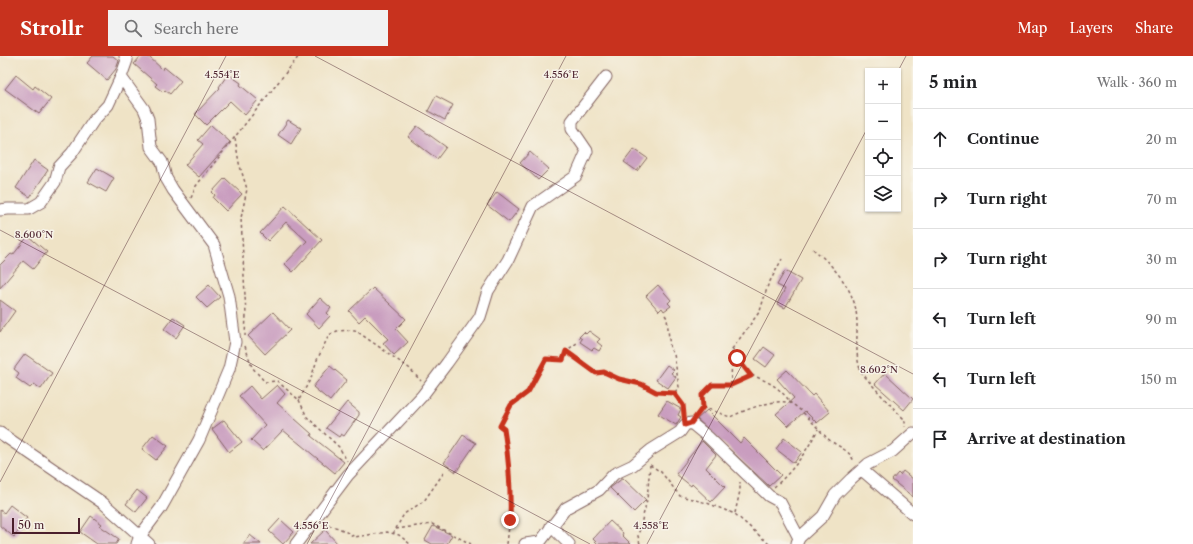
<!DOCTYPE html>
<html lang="en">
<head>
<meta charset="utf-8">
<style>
  :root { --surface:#fff; --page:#f2f2f2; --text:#202124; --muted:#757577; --line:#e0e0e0; --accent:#c8321e }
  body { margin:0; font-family:"Libre Caslon Text",serif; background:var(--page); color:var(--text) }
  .controls { position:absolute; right:12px; top:12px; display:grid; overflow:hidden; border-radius:0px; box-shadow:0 1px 3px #0004 }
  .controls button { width:36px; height:36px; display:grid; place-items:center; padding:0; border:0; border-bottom:1px solid var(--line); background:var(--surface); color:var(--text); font:20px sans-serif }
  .scale { position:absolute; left:12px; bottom:10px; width:68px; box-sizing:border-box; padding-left:4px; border:2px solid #4a1f2b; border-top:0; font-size:11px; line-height:14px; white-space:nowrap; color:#4a1f2b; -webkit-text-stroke:3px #f7f3e8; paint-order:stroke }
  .stop { position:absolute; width:12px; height:12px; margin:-9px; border:3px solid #c8321e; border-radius:50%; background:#fff }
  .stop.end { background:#c8321e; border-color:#fff; box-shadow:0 1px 4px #0008 }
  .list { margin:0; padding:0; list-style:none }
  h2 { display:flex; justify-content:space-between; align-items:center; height:52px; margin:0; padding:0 16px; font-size:17px }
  h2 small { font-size:13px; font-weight:400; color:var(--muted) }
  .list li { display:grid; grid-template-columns:26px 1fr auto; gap:12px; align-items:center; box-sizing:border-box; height:60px; padding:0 16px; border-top:1px solid var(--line) }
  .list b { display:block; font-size:15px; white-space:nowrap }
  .list em { font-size:13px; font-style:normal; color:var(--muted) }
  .icon { flex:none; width:22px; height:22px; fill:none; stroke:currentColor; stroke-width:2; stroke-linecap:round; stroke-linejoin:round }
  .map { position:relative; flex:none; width:913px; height:488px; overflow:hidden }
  header { display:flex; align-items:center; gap:24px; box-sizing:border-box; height:56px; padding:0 20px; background:var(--accent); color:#fff }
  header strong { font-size:19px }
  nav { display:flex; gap:22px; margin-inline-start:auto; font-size:14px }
  .search { width:280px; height:36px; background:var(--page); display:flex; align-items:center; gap:10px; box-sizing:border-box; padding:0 14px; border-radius:0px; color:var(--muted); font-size:15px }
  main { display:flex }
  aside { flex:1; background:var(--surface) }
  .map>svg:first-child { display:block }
  .building { fill:#c99dbf }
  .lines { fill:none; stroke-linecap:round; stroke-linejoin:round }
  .minor-casing { stroke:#846461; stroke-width:13 }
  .path { stroke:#846461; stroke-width:1.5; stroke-dasharray:3 3; stroke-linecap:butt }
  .minor { stroke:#fff; stroke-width:11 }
  .route { stroke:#c8321e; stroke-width:5 }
  .ticks { fill:none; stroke:#4a1f2b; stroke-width:1; stroke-opacity:0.45 }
  .ticks-label { font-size:10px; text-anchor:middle; fill:#4a1f2b; stroke:#f7f3e8; stroke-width:3; stroke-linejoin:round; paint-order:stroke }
</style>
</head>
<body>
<header>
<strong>Strollr</strong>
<div class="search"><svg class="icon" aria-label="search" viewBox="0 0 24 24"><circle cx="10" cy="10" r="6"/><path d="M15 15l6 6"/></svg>Search here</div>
<nav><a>Map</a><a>Layers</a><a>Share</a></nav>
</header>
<main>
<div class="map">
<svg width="913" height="488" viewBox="0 0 913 488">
  <rect width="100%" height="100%" fill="#f7f3e8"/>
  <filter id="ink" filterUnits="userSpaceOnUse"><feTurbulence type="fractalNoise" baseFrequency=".025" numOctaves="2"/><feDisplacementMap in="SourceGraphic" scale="8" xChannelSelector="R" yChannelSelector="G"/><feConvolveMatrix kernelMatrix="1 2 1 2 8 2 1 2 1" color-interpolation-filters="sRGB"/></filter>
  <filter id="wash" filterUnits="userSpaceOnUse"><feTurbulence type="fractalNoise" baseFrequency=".012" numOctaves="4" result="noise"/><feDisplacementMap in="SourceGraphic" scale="16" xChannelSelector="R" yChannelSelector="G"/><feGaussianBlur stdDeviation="0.9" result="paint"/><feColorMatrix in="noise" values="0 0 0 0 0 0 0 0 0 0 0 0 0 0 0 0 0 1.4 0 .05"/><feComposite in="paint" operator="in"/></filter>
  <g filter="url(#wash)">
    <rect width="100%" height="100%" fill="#efe3c6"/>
    <g id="blocks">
      <!-- building -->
      <g class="building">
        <path d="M93,0H113L119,5L116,13L107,24L87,7Z"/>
        <path d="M141,0H148L163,14L164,11L181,25L170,38L165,34L163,36L155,30L157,28L134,8Z"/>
        <path d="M228,18L241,27L240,29L258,44L245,59L230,45L206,69L195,58L220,32L219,31Z"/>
        <path d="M16,19L33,33L35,30L51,43L39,58L5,33Z"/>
        <path d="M436,40L453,49L445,64L428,55Z"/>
        <path d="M288,64L301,72L291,88L278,79Z"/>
        <path d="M211,69L230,86L199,121L185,109L203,88L198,84Z"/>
        <path d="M417,70L446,91L437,103L408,81Z"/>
        <path d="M634,93L647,102L637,115L624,106Z"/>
        <path d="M530,96L549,113L538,124L520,107Z"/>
        <path d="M34,104L48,114L30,141L16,132Z"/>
        <path d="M97,112L114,122L106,136L88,126Z"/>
        <path d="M225,122L242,138L226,155L213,142L215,139L212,136Z"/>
        <path d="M497,136L519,153L509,166L487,149Z"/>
        <path d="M285,150L322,184L293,216L285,208L307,185L286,166L268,185L260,177Z"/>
        <path d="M28,180L47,196L33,213L23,205L0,232V209L11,198L13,199Z"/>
        <path d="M785,215L801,224L785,252L777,248L785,233L777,229Z"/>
        <path d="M209,229L220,241L207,252L196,241Z"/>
        <path d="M658,229L671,244L668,247L671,250L664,255L662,252L659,255L646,240Z"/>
        <path d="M373,232L406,263L396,273L408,286L394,299L383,287L388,283L365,260L359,266L349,255Z"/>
        <path d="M320,242L331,252L327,257L330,260L319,272L306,258Z"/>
        <path d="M0,244L15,255L0,276Z"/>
        <path d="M273,256L290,274L265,298L248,280Z"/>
        <path d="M173,261L185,269L176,282L164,273Z"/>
        <path d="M589,275L600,283L597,286L602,290L599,295L594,292L592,294L580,286L582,283L579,281L584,276L586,278Z"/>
        <path d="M764,291L775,299L766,311L755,303Z"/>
        <path d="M25,298L52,317L41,333L34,328L30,332L16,322L19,317L14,313Z"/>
        <path d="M667,309L674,314L671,317L676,321L668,332L656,324Z"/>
        <path d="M330,310L347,324L330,345L313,331Z"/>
        <path d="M787,314L812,340L814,338L830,356L817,367L805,355L788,370L776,358L794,342L777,323Z"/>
        <path d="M885,317L913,343L904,354L875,328Z"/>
        <path d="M277,329L285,338L277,347L312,378L311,380L344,406L335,417L283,374L263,395L251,384L265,369L239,340L250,330L261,343Z"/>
        <path d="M667,345L681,353L678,359L681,361L676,369L658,358Z"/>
        <path d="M347,346L359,356V359L344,380L341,378L339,381L326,372Z"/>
        <path d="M707,354L740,387L744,382L781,419L769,430L697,363Z"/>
        <path d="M224,364L242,386L229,396L212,373Z"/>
        <path d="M153,379L168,390L156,404L142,393Z"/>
        <path d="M463,379L476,387L456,416L444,407Z"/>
        <path d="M784,382L802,396L794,407L776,393Z"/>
        <path d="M702,385L716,399L706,412L725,431L711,446L692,428L691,430L676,418Z"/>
        <path d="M903,415L913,423V441L892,424L898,417L900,419Z"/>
        <path d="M623,422L646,444L634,456L610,432Z"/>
        <path d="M137,434L147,442L136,456L126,448Z"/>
        <path d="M10,449L27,462L14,481L0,470V454L4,457Z"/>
        <path d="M91,460L102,468L100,470L119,483L116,488H97L80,476Z"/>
        <path d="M280,463L294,476L283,488L269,475Z"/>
        <path d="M610,465L623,477L622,479L631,488H598L593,483Z"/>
        <path d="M433,470L452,479L447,488H432L425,484Z"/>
        <path d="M325,474L338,488H310Z"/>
        <path d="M250,479L261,488H243Z"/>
      </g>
    </g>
  </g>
  <g filter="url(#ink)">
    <use href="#blocks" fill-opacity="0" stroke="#846461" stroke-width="1"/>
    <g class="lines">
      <defs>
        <g id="minor">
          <path d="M125,0L127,4L121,21L144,53L148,63L151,91L162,106L166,122L173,134L214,189L229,240L235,286L229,313L199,384L161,452L140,480L137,488"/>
          <path d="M0,154L8,153H29L41,146L55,126L59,111L72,97L94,64L108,49L121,21"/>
          <path d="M0,377L103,447L149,488"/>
          <path d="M862,414L913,458"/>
          <path d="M551,470L569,488"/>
          <path d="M797,487L799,482L823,460L835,439L851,423L868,408L893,395L913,377"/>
          <path d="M296,488L348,419L422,340L447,307L480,261L488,235L508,204L533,150L576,120L587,95L572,73V65L606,21"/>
          <path d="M525,488L540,486L566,452L599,434L614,418L633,409L651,394L680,376L685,369L691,367L708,381L769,440L780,446L799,482"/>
        </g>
      </defs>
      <!-- minor casing -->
      <use href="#minor" class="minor-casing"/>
      <!-- path -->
      <g class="path">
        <path d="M235,82L239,107L247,133L241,162L246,259L245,280"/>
        <path d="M191,142L196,130L299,0"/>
        <path d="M813,193C831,207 853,232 856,255C859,275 854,294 860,313C863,321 897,356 905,364V371"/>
        <path d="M665,259L667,262L670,293L674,298L679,331L674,337"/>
        <path d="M245,290L252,311L265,326L277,325L299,344L311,322L317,304L329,279L337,275L355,274L409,312L421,325"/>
        <path d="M732,293L751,319"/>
        <path d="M566,295L596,317L604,316L619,323L641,328L656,336L674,337L683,349L684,358"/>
        <path d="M731,329L732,293L760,255L768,229L782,203"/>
        <path d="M299,344L307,361L339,391L347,405"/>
        <path d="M703,351L730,361C743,355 778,340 792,348C804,355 817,372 827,382C837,391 850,393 854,406"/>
        <path d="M697,359L703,351L702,339L712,329H731L751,319C770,326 779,331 791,347"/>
        <path d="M650,409L661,416L680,440L707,447L735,458L769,488"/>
        <path d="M774,431C793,415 807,395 818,373"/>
        <path d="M735,457L740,435V426"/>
        <path d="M323,468L339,472L355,481L387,476L399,479L410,488"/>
        <path d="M396,473L432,468L471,488"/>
        <path d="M393,478L404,458L424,445L445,415"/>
        <path d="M507,488C512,449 511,412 504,373L500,370L511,349L528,336L546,303L563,304L566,295L577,287"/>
        <path d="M640,488L638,480L647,444L650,409"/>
      </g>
      <!-- minor -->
      <use href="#minor" class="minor"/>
    </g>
  </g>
  <g class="lines" filter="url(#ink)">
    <!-- route -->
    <path class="route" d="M510,464C511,433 509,404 504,373L500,370L511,349L528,336L546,303L563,304L566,295L596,317L604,316L619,323L641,328L656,336L674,337L683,349L685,369L691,367L703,351L702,339L712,329H731L751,320L737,302"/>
  </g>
  <!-- ticks -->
  <path class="ticks" d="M315,0L913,318M898,15L906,0M0,174L590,488M0,426L226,0M307,488L566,0M647,488L868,71"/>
  <g class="ticks-label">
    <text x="222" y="22">4.554°E</text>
    <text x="561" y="22">4.556°E</text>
    <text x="34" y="182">8.600°N</text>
    <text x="879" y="317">8.602°N</text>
    <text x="311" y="473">4.556°E</text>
    <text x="651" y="473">4.558°E</text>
  </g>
</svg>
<div class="controls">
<button>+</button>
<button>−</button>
<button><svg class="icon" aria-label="locate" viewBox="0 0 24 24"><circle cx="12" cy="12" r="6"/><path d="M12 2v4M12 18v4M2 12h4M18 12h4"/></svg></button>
<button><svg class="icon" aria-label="layers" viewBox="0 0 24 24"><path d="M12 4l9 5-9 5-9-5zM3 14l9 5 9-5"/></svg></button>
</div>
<div class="scale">50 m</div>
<div class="stop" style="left:737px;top:302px"></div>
<div class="stop end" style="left:510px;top:464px"></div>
</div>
<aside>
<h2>5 min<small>Walk · 360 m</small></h2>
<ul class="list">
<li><svg class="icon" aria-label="ahead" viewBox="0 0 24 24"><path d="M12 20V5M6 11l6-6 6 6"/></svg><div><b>Continue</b></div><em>20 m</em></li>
<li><svg class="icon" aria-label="right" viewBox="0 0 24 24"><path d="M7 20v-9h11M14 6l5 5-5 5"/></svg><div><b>Turn right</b></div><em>70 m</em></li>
<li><svg class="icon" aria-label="right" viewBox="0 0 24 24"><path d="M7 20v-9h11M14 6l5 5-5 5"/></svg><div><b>Turn right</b></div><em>30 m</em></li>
<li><svg class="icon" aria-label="left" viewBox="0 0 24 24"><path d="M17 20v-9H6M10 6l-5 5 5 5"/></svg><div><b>Turn left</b></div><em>90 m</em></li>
<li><svg class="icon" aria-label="left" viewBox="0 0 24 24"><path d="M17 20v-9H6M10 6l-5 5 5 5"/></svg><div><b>Turn left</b></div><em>150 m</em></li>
<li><svg class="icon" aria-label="arrive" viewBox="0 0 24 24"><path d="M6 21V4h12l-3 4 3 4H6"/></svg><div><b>Arrive at destination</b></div></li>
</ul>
</aside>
</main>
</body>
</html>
